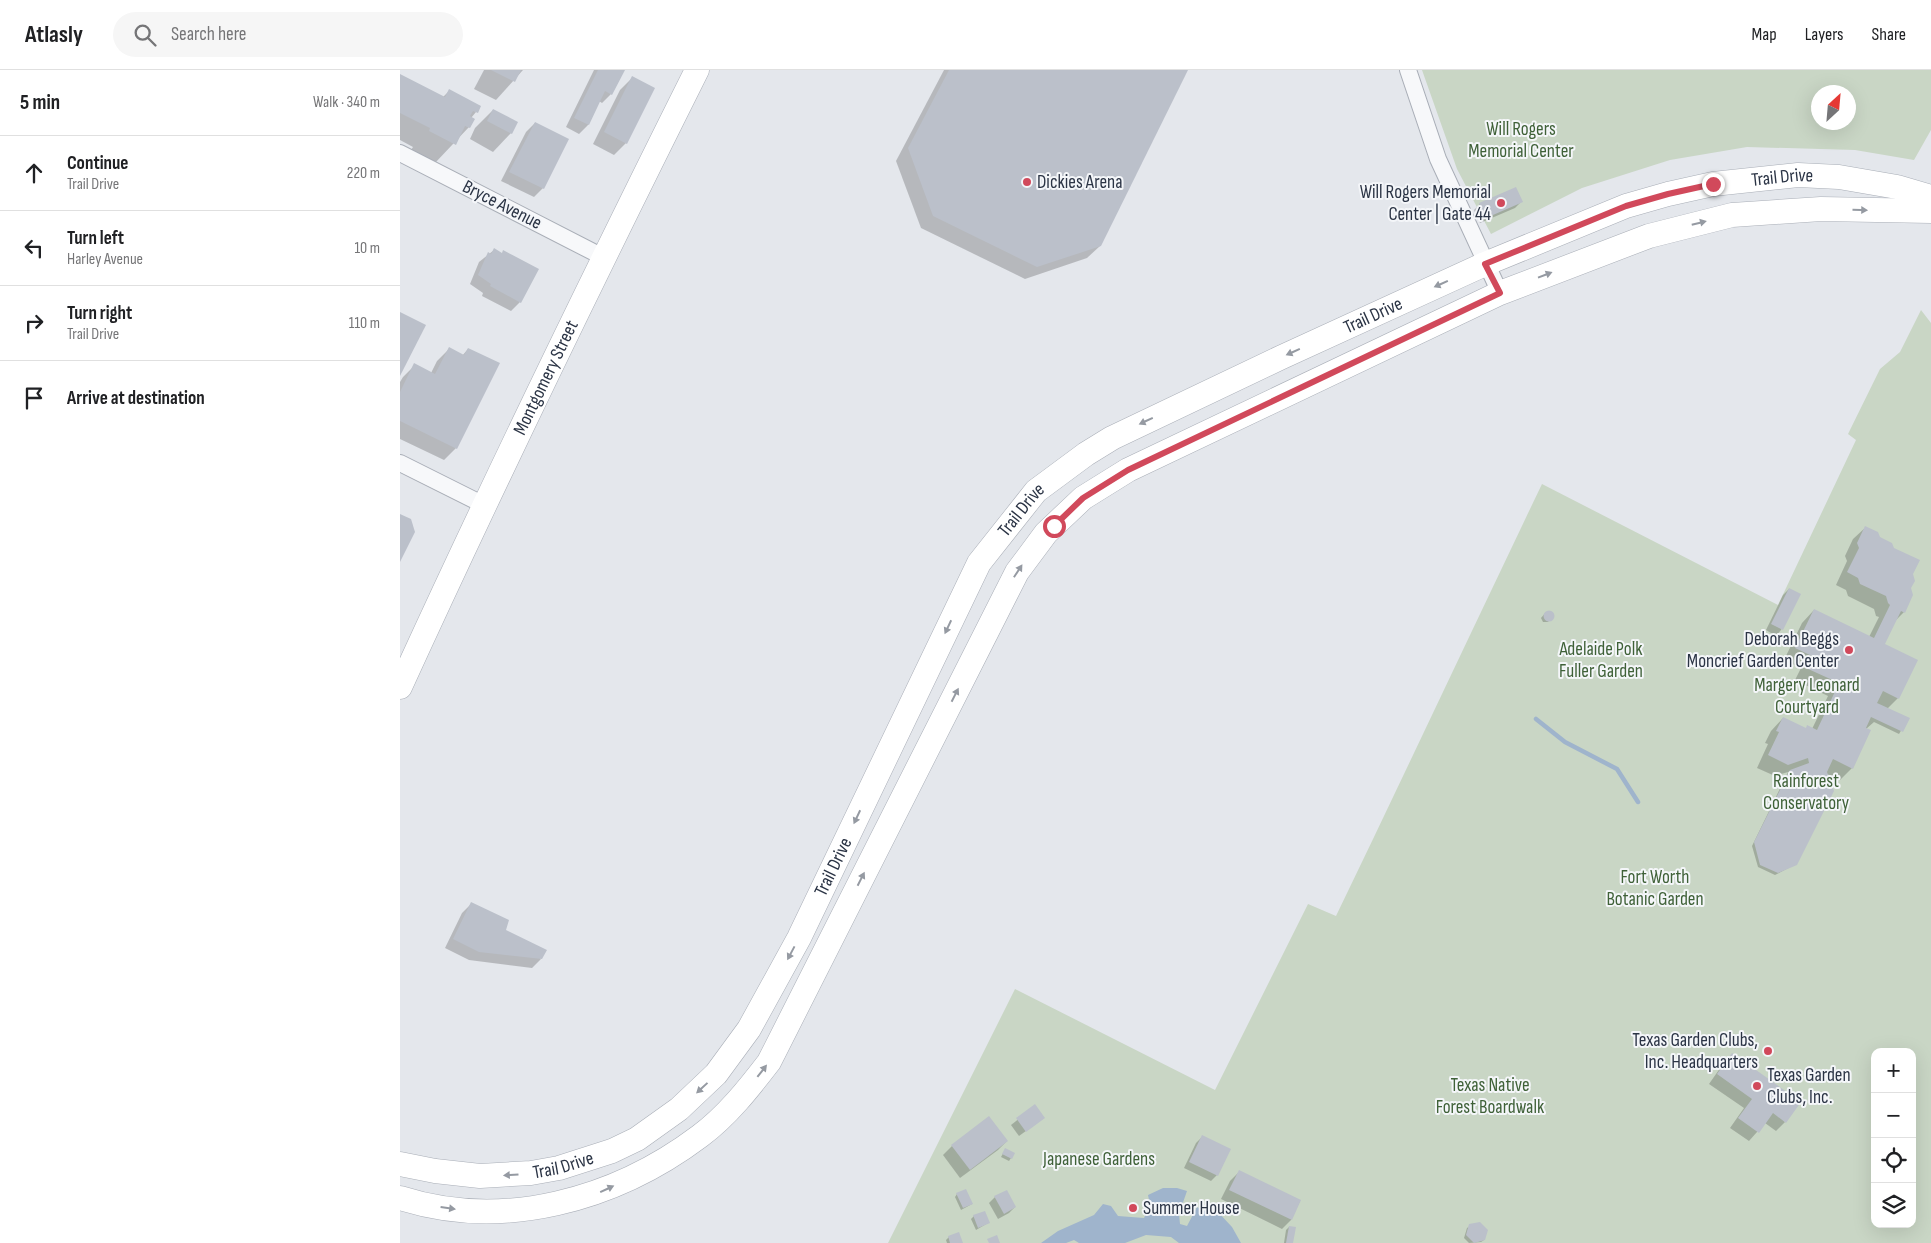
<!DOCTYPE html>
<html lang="en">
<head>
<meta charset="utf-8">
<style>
  :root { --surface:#fff; --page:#f6f6f6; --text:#202124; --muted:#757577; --line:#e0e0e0 }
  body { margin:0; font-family:"Sofia Sans Condensed",sans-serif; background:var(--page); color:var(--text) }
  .controls { position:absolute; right:15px; bottom:15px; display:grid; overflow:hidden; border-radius:10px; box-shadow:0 5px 20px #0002 }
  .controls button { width:45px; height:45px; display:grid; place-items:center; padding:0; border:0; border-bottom:1px solid var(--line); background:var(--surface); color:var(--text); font:25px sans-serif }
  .compass { position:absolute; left:1411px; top:15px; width:45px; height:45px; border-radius:50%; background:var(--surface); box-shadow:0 5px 20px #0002; rotate:26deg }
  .stop { position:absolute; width:15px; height:15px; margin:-11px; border:4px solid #d1495b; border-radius:50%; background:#fff }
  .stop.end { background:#d1495b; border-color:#fff; box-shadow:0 1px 5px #0008 }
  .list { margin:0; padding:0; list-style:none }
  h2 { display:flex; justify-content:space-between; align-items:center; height:65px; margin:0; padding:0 20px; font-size:21px }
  h2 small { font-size:16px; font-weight:400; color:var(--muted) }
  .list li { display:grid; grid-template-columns:32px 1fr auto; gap:15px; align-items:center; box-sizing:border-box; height:75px; padding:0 20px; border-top:1px solid var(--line) }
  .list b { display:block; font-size:19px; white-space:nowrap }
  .list p { margin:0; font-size:16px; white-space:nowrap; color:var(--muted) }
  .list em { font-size:16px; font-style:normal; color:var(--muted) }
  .icon { flex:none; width:28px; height:28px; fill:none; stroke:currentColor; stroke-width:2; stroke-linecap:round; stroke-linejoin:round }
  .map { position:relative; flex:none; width:1531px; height:1173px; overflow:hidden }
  header { display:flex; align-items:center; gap:30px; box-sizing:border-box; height:70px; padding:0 25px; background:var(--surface); border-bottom:1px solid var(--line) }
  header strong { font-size:24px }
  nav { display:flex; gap:28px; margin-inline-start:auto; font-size:18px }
  .search { width:350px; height:45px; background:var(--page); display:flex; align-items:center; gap:12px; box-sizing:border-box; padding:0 18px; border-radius:28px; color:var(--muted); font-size:19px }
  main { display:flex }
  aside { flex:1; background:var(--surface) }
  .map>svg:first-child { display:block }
  .green { fill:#c9d6c5; fill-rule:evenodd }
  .water { fill:#9fb4cc }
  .shadow { fill:#0003 }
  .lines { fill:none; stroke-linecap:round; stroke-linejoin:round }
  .stream { stroke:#9fb4cc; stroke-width:4.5 }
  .building { fill:#bbc0ca }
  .street-casing { stroke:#a9aeb7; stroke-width:18 }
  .secondary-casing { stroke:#a9aeb7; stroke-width:25 }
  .street { stroke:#f7f8fa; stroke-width:16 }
  .secondary { stroke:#fff; stroke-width:24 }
  .oneway { fill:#959aa2 }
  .route { stroke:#d1495b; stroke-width:6 }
  .poi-dot { fill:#d1495b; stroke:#f4f6f9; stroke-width:2 }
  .labels { text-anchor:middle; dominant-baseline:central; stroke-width:4; stroke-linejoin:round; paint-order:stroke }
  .park-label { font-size:19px; fill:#3f6138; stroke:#f4f6f9 }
  .street-label { font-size:19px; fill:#2b3445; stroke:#f4f6f9 }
  .poi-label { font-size:19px; fill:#2b3445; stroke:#f4f6f9; text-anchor:start }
</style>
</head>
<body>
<header>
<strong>Atlasly</strong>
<div class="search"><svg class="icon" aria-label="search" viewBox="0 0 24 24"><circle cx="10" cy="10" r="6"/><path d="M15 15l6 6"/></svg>Search here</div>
<nav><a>Map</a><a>Layers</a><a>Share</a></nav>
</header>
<main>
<aside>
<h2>5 min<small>Walk · 340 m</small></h2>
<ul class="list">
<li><svg class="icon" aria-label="ahead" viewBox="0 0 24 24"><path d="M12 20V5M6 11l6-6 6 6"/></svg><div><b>Continue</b><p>Trail Drive</p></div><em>220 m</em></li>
<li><svg class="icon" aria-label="left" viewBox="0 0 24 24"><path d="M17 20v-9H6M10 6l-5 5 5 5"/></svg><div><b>Turn left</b><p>Harley Avenue</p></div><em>10 m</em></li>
<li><svg class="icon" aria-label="right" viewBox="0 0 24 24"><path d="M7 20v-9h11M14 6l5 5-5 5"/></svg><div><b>Turn right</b><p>Trail Drive</p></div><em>110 m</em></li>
<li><svg class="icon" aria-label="arrive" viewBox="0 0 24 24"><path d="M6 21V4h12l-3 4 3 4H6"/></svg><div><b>Arrive at destination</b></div></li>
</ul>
</aside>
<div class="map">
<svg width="1531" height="1173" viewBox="0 0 1531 1173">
  <rect width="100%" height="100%" fill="#e4e7ec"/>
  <!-- green -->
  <g class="green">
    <path d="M1022,0H1531V60L1514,90L1455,80L1347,77L1270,90L1182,118L1091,164L1057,99ZM1418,22H1448V52H1418Z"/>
    <path d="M1521,240L1531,253V1173H488L615,919L815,1020L908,834L936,846C1005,703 1073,558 1142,414L1378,535L1456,370L1448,364L1480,299L1500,282ZM1475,982H1512V1154H1475Z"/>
  </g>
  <!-- water -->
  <path class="water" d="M763,1118H777L787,1121L779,1144L780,1154L787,1156L797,1137L808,1142L817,1141L832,1157L841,1173H779L771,1167L746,1165L725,1173H679L674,1170L666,1173H641L658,1161L694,1145L703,1134L711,1136L718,1146L744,1148L750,1135L748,1125Z"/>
  <!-- shadow -->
  <g class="shadow">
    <path d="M84,0H123L96,30L74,19Z"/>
    <path d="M194,0H221L211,24L202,33L199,31L188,55L179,64L166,57Z"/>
    <path d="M544,0H787L700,176L687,188L625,209L521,158L496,91Z"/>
    <path d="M0,5L43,27L49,21L76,42L71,48L69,57L36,92L11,80L13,77L0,70Z"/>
    <path d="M232,8L226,73L214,85L193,74L220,20Z"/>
    <path d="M93,40L111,63L93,82L70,69L75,58Z"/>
    <path d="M135,53L167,69L143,118L134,127L101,111L126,62Z"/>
    <path d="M1121,132L1115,138L1080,153L1074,140L1080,134Z"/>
    <path d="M94,180L120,232L111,241L82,226L83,223L70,214L79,192Z"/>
    <path d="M49,279L62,286L68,279L56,378L44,390L0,369V312L3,307L15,295L31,303L37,291Z"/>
    <path d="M1466,457L1493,479L1511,504L1510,518L1504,542L1495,551L1484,574L1498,628L1487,639L1508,649L1499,664L1474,652L1466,659L1452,698L1440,710L1427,704L1396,794L1375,805L1358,797L1352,776L1388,702L1375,706L1357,698L1368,674L1365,673L1371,661L1383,648L1405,659H1412L1428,626L1395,610L1401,598L1384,590L1402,553L1414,540L1469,567L1479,547L1476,546L1474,539L1448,526L1446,520L1436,515L1447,491L1445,486L1453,469Z"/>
    <path d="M1389,519L1399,524L1381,560L1376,566L1366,560L1383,525Z"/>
    <path d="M1146,542H1148L1153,546L1148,552H1143L1141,548Z"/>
    <path d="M71,834L104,861L141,889L132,898L69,890L45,878L62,843Z"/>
    <path d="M1332,985L1385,1052L1376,1061L1365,1053L1349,1071L1330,1058L1344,1038L1309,1014L1323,994Z"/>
    <path d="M635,1036L637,1053L619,1066L611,1055Z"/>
    <path d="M802,1067L817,1105L811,1111L784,1098L796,1073Z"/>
    <path d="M607,1071L598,1080L560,1108L543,1085L552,1076Z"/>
    <path d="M605,1080L611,1088L609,1091L601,1087Z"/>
    <path d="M839,1102L900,1131L891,1150L882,1159L821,1129L830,1111Z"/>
    <path d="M557,1124L572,1134L561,1140L555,1127Z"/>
    <path d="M595,1127L615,1137L609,1143L598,1149L589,1133Z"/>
    <circle cx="732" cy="1139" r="3"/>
    <path d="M574,1146L588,1153L576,1160L571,1149Z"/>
    <path d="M1070,1156L1084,1170L1081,1172L1069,1173L1064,1168L1067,1158Z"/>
    <path d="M889,1157L892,1173H884L886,1160Z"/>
    <path d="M549,1167L561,1173H547L546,1170Z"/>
  </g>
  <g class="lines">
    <!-- stream -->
    <path class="stream" d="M1136,649L1165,672L1217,699L1238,732"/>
  </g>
  <!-- building -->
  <g class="building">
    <path d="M91,0H121L115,12Z"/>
    <path d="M198,0H225L212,25L205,21L189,55L174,48Z"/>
    <path d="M549,0H788L701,176L637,197L533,146L508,78Z"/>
    <path d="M0,4L45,27L49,19L81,36L78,43L73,41L70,46L75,49L70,58L65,56L56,75L29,61L30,58L0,43Z"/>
    <path d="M232,6L255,18L227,74L204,62Z"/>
    <path d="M93,39L118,52L112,64L87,51Z"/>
    <path d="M135,52L169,69L144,119L109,102Z"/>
    <path d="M1116,117L1123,132L1086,148L1079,133Z"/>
    <path d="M94,178L102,183L103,180L139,199L121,233L90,216L91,214L78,205L88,182L91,184Z"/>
    <path d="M0,242L26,255L0,306Z"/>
    <path d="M49,277L64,285L68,278L100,293L57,379L0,351V322L14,293L35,304Z"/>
    <path d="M0,444L11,449L15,462L0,492Z"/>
    <path d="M1465,456L1478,462L1480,467L1492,473L1494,478L1520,490L1513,504L1515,511L1511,518L1513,525L1505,543L1501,541L1485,574L1518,590L1499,629L1483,621L1477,633L1510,648L1503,662L1471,647L1466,658L1471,660L1453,699L1433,689L1427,702L1434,721L1397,795L1378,803L1360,795L1354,772L1390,700L1409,693L1408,688L1388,695L1368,685L1379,662L1376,661L1383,647L1406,658L1407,655L1417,660L1439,613L1406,598L1412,586L1395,578L1414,539L1474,568L1490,535L1488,533L1486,526L1460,514L1458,508L1447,502L1459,478L1457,473Z"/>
    <path d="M1389,518L1401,524L1383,560L1371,554Z"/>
    <circle cx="1149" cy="546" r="5.5"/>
    <path d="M71,832L109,850L106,860L147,880L142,889L79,882L53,869Z"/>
    <path d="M1332,983L1401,1032L1386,1053L1373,1043L1359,1063L1338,1048L1352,1029L1317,1004Z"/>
    <path d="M635,1034L645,1048L626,1062L616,1048Z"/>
    <path d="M589,1046L608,1071L570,1100L551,1075Z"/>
    <path d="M802,1065L831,1079L818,1106L789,1092Z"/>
    <path d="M605,1078L615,1083L612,1089L602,1084Z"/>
    <path d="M839,1100L901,1130L892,1150L829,1120Z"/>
    <path d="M566,1119L573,1134L563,1138L556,1123Z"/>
    <path d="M607,1120L616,1137L604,1144L594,1126Z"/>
    <path d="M585,1141L590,1153L578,1158L573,1145Z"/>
    <path d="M1080,1152L1088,1160L1085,1170L1074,1173L1066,1165L1069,1154Z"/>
    <path d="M889,1156L896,1157L893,1173H886Z"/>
    <path d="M559,1162L563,1173H550L548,1166Z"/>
    <path d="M597,1165L600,1173H589L587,1169Z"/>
  </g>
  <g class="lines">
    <defs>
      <g id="street">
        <path d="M1008,0L1038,89L1100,223"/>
        <path d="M0,83L203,187"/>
        <path d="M0,393L84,435"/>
      </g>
      <g id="secondary">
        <path id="s1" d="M0,617C95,409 195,204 297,0"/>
        <path id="s2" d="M0,1094L35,1101L80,1106L131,1103L159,1098L212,1081L237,1069L279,1039L316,1004L349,959L399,868L579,493L636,421L686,384L712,368L882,287L1085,194L1226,136L1268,124L1313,114L1398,105L1439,107L1497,117L1531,127"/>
        <path d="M0,1128C103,1161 215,1130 300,1066C327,1046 349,1018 369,992L617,502L646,463L683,428L728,400L1100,223L1249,166L1332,145L1421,139L1531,141"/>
      </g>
    </defs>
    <!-- street casing -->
    <use href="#street" class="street-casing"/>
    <!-- secondary casing -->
    <use href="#secondary" class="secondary-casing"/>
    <!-- street -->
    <use href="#street" class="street"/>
    <!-- secondary -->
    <use href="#secondary" class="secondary"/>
  </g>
  <!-- one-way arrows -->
  <defs><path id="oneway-solid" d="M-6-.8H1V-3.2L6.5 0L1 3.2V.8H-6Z" transform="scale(1.25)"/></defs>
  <g class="oneway">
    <use href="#oneway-solid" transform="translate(1460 140) rotate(1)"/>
    <use href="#oneway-solid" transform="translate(1299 153) rotate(-14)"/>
    <use href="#oneway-solid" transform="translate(1145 205) rotate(-21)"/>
    <use href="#oneway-solid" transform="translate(1041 214) rotate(156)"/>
    <use href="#oneway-solid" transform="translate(893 282) rotate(156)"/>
    <use href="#oneway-solid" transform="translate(746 351) rotate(155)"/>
    <use href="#oneway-solid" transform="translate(618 501) rotate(-57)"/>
    <use href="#oneway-solid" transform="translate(548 557) rotate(115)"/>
    <use href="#oneway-solid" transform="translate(555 625) rotate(-63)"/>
    <use href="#oneway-solid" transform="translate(457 747) rotate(115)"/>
    <use href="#oneway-solid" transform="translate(461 809) rotate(-63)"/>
    <use href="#oneway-solid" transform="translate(391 883) rotate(118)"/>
    <use href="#oneway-solid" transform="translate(362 1001) rotate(-52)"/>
    <use href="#oneway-solid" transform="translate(302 1018) rotate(137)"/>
    <use href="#oneway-solid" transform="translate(111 1105) rotate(176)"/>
    <use href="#oneway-solid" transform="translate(207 1119) rotate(-25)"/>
    <use href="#oneway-solid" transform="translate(48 1138) rotate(8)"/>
  </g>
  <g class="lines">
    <!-- route -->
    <path class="route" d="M654,456L683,428L728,400L1100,223L1085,194L1226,136L1268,124L1313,114"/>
  </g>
  <!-- markers -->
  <g class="poi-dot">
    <circle cx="627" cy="112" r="5"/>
    <circle cx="1101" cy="133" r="5"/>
    <circle cx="1449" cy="580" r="5"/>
    <circle cx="1368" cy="981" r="5"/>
    <circle cx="1357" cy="1016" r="5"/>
    <circle cx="733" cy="1138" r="5"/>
  </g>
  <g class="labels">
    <!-- park labels -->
    <g class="park-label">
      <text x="1121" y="59">Will Rogers<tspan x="1121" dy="22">Memorial Center</tspan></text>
      <text x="1201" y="579">Adelaide Polk<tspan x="1201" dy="22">Fuller Garden</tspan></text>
      <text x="1407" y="615">Margery Leonard<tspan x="1407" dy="22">Courtyard</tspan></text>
      <text x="1406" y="711">Rainforest<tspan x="1406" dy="22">Conservatory</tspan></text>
      <text x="1255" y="807">Fort Worth<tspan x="1255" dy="22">Botanic Garden</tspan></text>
      <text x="1090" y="1015">Texas Native<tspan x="1090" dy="22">Forest Boardwalk</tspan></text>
      <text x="699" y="1089">Japanese Gardens</text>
    </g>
    <!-- street labels -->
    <g class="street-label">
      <text stroke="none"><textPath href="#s2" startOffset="1830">Trail Drive</textPath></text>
      <text transform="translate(102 135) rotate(27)">Bryce Avenue</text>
      <text stroke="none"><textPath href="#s2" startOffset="1395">Trail Drive</textPath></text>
      <text stroke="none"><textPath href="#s1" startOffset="342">Montgomery Street</textPath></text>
      <text stroke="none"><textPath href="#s2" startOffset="990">Trail Drive</textPath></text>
      <text stroke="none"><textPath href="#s2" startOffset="585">Trail Drive</textPath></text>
      <text stroke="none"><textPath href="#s2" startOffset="165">Trail Drive</textPath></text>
    </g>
    <!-- poi labels -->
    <g class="poi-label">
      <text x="637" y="112">Dickies Arena</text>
      <text x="1091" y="122" text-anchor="end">Will Rogers Memorial<tspan x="1091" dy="22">Center | Gate 44</tspan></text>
      <text x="1439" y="569" text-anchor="end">Deborah Beggs<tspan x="1439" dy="22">Moncrief Garden Center</tspan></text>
      <text x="1358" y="970" text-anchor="end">Texas Garden Clubs,<tspan x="1358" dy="22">Inc. Headquarters</tspan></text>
      <text x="1367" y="1005">Texas Garden<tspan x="1367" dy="22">Clubs, Inc.</tspan></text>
      <text x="743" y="1138">Summer House</text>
    </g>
  </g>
</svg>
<div class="controls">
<button>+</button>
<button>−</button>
<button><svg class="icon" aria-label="locate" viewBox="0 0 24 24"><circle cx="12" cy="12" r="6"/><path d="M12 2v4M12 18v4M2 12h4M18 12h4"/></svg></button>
<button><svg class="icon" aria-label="layers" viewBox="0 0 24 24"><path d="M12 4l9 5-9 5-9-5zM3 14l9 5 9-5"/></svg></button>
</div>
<svg class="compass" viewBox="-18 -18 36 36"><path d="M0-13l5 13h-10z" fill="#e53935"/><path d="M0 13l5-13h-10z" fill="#757577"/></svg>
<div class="stop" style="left:654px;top:456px"></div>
<div class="stop end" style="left:1313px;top:114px"></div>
</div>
</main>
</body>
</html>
